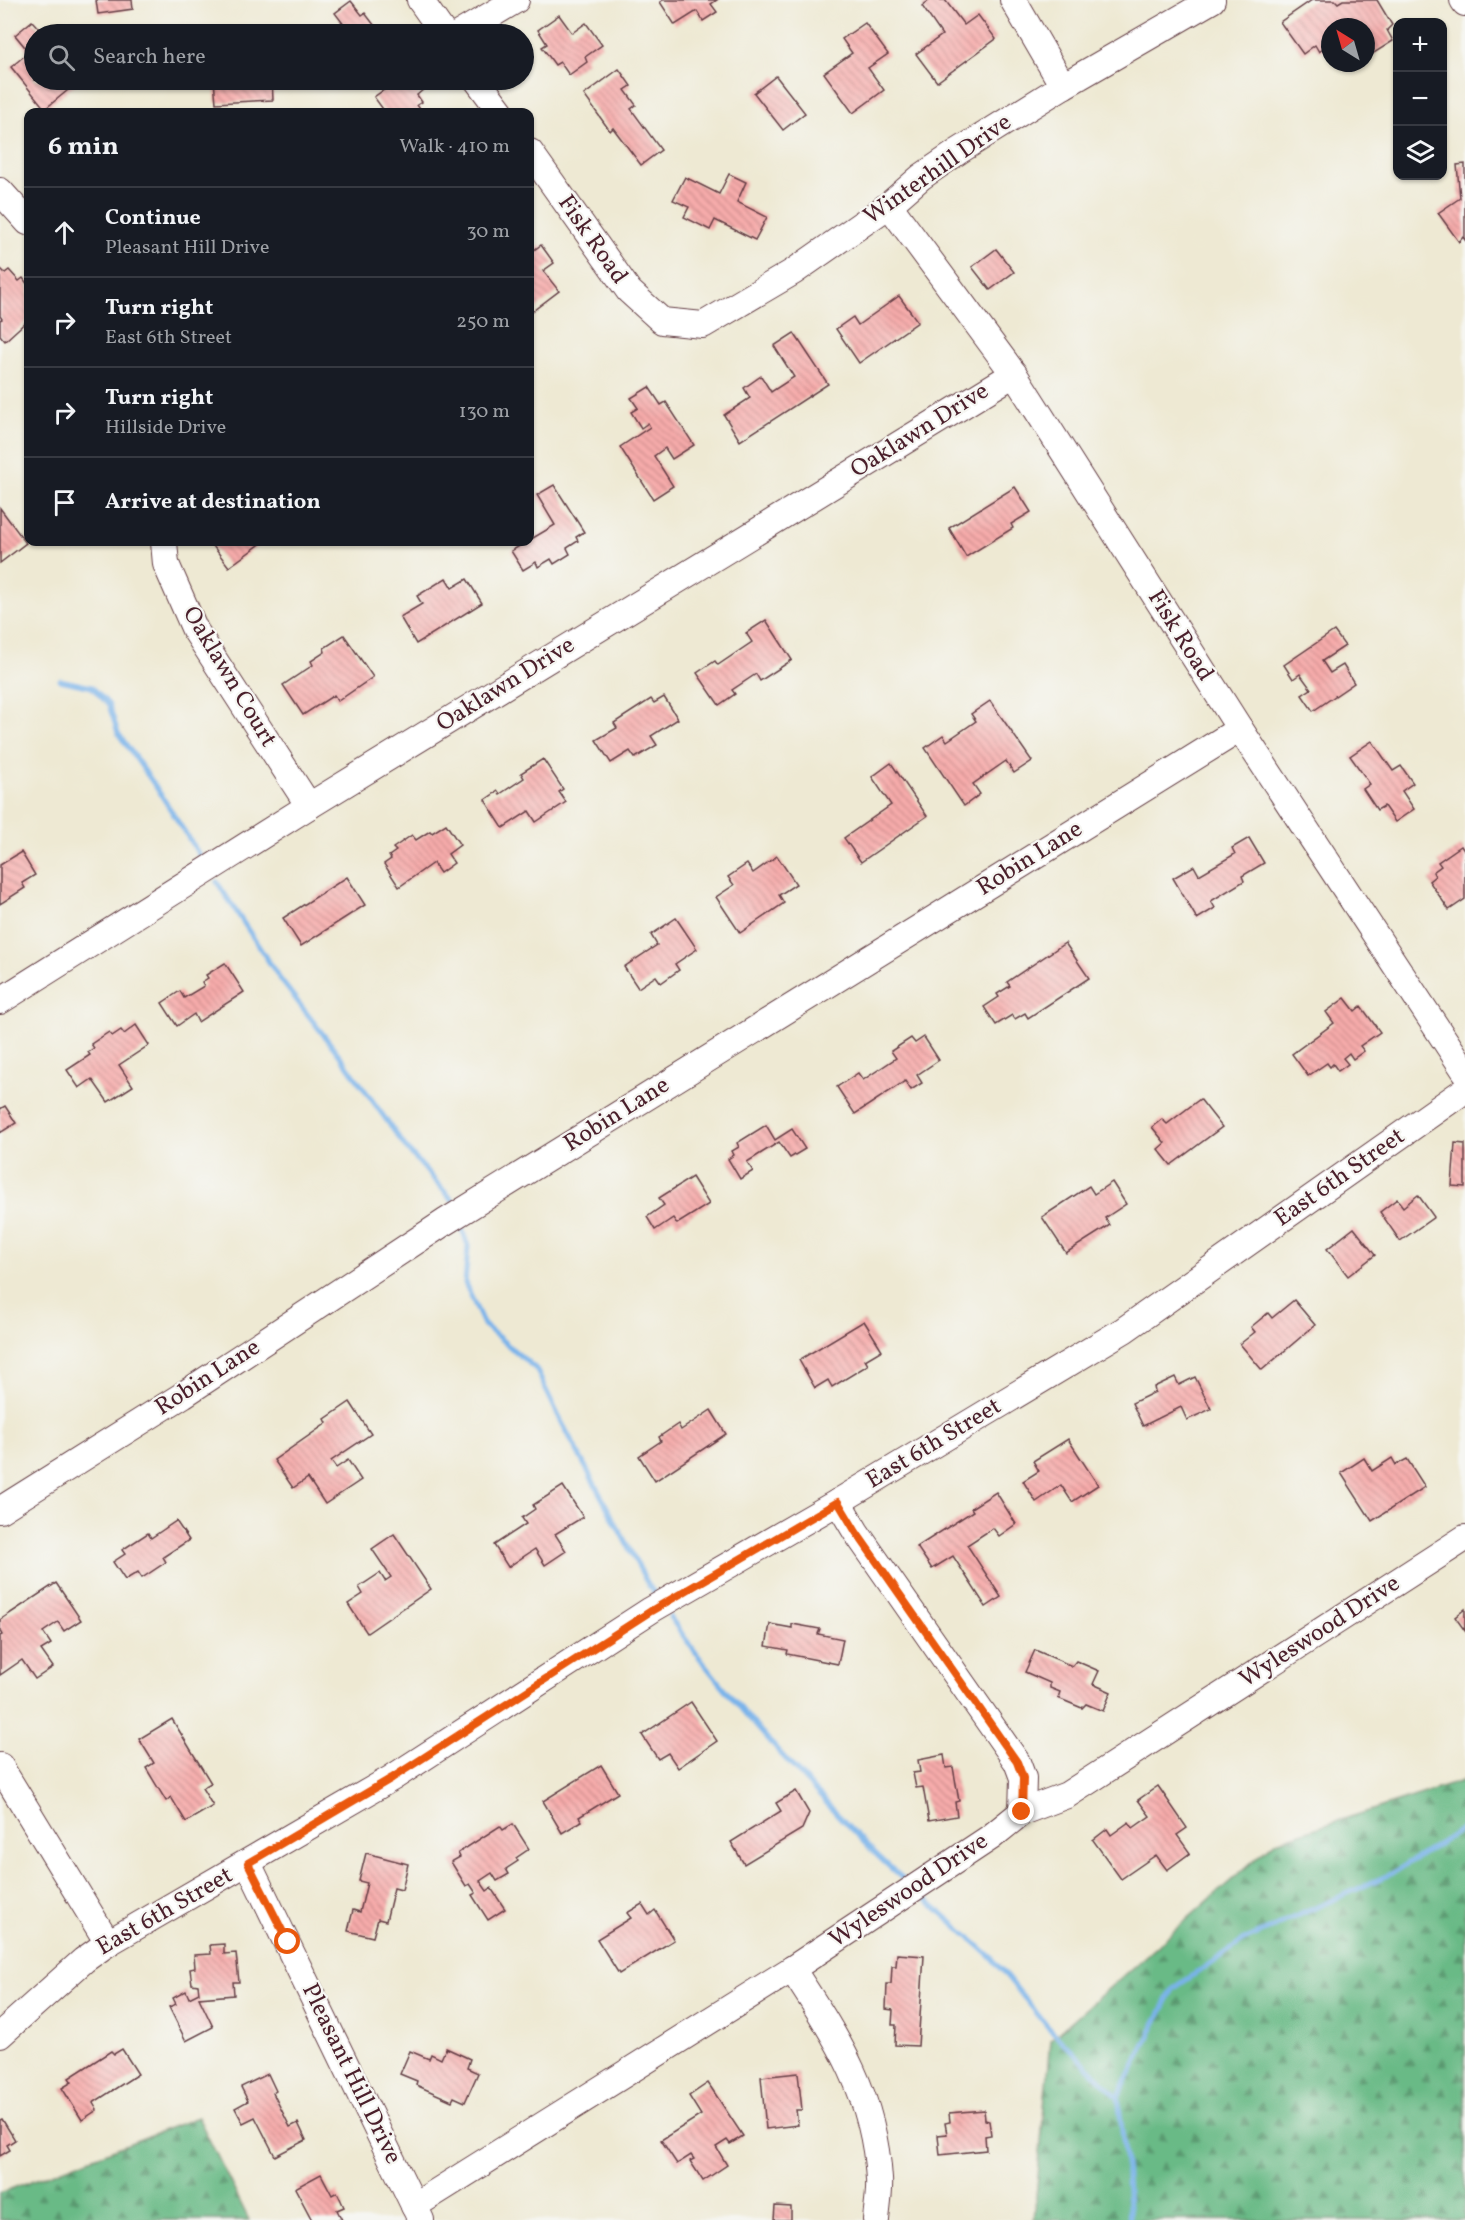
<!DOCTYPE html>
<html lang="en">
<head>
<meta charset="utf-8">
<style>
  :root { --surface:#171b24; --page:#242831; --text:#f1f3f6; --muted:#9ea1a6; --line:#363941 }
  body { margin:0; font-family:Vollkorn,serif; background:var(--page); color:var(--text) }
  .controls { position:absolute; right:18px; top:18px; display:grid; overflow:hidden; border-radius:12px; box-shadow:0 2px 4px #0004 }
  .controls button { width:54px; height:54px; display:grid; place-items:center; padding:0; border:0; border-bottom:2px solid var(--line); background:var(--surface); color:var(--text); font:30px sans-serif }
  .compass { position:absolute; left:1321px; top:18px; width:54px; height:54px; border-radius:50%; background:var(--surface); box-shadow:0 2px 4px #0004; rotate:323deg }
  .stop { position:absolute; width:18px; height:18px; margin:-14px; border:4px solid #ea580c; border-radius:50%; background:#fff }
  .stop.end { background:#ea580c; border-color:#fff; box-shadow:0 2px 6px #0008 }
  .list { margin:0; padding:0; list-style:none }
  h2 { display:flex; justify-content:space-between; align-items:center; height:78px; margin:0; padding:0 24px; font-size:26px }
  h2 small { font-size:20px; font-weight:400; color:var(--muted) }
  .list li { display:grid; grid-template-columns:39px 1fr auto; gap:18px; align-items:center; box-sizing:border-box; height:90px; padding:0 24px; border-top:2px solid var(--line) }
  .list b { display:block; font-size:22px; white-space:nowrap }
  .list p { margin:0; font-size:20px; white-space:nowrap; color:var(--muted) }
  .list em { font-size:20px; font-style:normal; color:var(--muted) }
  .icon { flex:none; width:33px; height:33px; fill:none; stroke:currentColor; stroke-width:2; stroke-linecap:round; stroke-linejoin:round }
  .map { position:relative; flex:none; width:1465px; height:2220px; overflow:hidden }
  .search { position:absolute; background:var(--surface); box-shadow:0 2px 4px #0004; left:24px; top:24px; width:510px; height:66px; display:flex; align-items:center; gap:15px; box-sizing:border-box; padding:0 21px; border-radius:33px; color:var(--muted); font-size:22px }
  .panel { position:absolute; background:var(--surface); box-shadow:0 2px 4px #0004; left:24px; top:108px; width:510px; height:438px; border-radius:12px }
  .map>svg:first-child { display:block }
  .forest { fill:url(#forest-firs); stroke:#5a6c58; stroke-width:1.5 }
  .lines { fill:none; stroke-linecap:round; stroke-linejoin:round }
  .stream { stroke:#79b3ea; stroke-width:5 }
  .building { fill:url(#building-back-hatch) }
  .minor-casing { stroke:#633d44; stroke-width:28 }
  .minor { stroke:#fff; stroke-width:26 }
  .route { stroke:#ea580c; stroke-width:8 }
  .labels { text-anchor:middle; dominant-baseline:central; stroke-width:4.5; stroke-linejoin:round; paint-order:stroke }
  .street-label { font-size:24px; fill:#4a1f2b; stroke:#f6f6f2 }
</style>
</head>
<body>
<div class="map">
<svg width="1465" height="2220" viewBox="0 0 1465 2220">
  <defs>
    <pattern id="forest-firs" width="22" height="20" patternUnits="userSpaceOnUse" patternTransform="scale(1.5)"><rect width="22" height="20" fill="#69ba86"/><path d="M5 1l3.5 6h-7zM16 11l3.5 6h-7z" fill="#58976e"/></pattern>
    <pattern id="building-back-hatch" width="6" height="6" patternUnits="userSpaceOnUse" patternTransform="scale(1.5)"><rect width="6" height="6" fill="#f7acab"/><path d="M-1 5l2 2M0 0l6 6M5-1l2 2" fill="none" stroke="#ca8b8b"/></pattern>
  </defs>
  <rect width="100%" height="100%" fill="#f6f6f2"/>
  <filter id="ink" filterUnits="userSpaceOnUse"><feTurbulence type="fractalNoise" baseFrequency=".0167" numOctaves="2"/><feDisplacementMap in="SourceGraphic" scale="12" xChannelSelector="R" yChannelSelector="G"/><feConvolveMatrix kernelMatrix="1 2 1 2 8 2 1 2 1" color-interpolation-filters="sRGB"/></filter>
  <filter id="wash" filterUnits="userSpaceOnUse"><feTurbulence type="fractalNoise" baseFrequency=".008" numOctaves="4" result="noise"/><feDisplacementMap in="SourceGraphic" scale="24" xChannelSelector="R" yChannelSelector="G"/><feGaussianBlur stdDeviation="1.35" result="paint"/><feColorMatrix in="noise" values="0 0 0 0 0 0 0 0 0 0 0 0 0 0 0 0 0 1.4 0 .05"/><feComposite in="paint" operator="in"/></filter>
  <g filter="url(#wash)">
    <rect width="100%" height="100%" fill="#eee9d3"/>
    <!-- forest -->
    <g class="forest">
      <path d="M1465,1780V2220H1034L1050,2040L1276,1841Z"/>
      <path d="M198,2117L249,2220H0V2193Z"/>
    </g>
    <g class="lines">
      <!-- stream -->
      <g class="stream">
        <path d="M60,680L92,687L109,705L118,733L156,787L200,856"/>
        <path d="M217,882L280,979L347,1065L407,1149L452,1200"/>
        <path d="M462,1229L468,1246L465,1283L484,1325L536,1369L560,1419L649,1586L657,1597"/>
        <path d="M670,1617C714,1681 767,1740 821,1797C847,1825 873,1853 902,1878"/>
        <path d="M925,1898L991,1957L1048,2027L1118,2097"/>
        <path d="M1130,2220L1126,2164L1118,2097L1173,1989L1246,1939L1393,1873L1465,1827"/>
      </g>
    </g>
    <g id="blocks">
      <!-- building -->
      <g class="building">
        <path d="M96,0H132L133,9L98,14Z"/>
        <path d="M663,0H717L711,4L717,12L703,21L697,11L675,25L660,2Z"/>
        <path d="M930,0H945L964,25L978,15L996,39L937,82L916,54L942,35L922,6Z"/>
        <path d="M1312,0H1335L1338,3L1343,0H1377L1392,25L1387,30L1393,41L1366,58V27H1330V44L1319,52L1315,45L1303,54L1280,22Z"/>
        <path d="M351,1L362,15L365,13L381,34H346L341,28L345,26L335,13Z"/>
        <path d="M559,15L572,33L586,23L602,45L585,57L587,62L569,75L560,62L555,65L542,47L547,44L538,30Z"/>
        <path d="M32,21L44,34H34V80H78L79,81L45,109L11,67L29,52L15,35Z"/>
        <path d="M865,23L888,54L868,68L884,90L853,113L824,73L852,53L842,39Z"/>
        <path d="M619,69L631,86L625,90L636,105L631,109L661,150L641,165L613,128L610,131L584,95Z"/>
        <path d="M776,76L805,113L783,130L754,93Z"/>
        <rect x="167" y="80" width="28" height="3"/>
        <path d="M214,80H272L273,100L216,103Z"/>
        <path d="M398,80H417L424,89L417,95L422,102L417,105L422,112H396L394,111L385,112L374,97Z"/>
        <path d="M1465,164V240L1463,237L1459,242L1438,213L1460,198L1457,165Z"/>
        <path d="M729,174L746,182L737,202L767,217L755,240L715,220L710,230L684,217L689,207L673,200L685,177L719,194Z"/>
        <path d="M541,245L554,263L543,271L559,291L530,313V253Z"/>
        <path d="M996,249L1014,272L990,290L972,267Z"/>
        <path d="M0,268L5,273L9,270L19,281L23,278L28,285V320L5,341L0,335V320L2,319L0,316Z"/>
        <path d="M899,296L918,322L859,363L836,329L853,317L858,325Z"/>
        <path d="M794,333L828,384L740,441L724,415L750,398L744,388L761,376L771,392L794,377L774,346Z"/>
        <path d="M649,387L661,405L666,402L694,445L672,459L665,448L654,456L673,486L653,499L620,447L650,427L648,423L641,428L631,412L638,408L631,398Z"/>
        <path d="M554,485L584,532L576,537L578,541L567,548L570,554L554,564L551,559L538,567L536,562L523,570L511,551L555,525L537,495Z"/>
        <path d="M1015,487L1031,512L1011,524L1013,528L966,557L949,528Z"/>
        <path d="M0,508L26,543L0,563Z"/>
        <path d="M219,542H263L229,567L213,546Z"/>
        <path d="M446,578L452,588L467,579L482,603L416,644L400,617L422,604L417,596Z"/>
        <path d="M766,620L792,660L760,681L756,674L732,690L735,694L719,705L697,673L715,661L718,665L752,642L746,633Z"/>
        <path d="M1334,631L1345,646L1322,661L1330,673L1343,665L1354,683L1313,711L1302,695L1311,689L1300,674L1293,679L1284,665Z"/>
        <path d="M344,635L373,677L338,701L334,695L303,715L283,685L313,665L311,661L325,652L324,648Z"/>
        <path d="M664,697L678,719L651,736L657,745L635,758L630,751L611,763L596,740L617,728L614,723L651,699L654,703Z"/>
        <path d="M990,701L1032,761L1014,773L1006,761L973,784L980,794L964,806L925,748L943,735L947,741L976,721L971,714Z"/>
        <path d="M1372,741L1393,771L1401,766L1413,783L1402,791L1414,809L1395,822L1384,806L1377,810L1363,789L1370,784L1350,756Z"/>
        <path d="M543,759L563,789L559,792L566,802L536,822L529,811L503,828L485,800L498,791L500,794L524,778L521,773Z"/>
        <path d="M891,763L927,816L861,862L844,838L891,805L872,777Z"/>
        <path d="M446,824L460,845L448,854L454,863L440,873L433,863L399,887L384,864L391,859L389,856L396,851L393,848L412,835L416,840L430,831L432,833Z"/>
        <path d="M1249,838L1264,863L1242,876L1244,881L1211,901L1215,908L1197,919L1173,878L1194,866L1199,875L1235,854L1232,848Z"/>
        <path d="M1461,846L1465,852V899L1449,910L1429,881L1435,876L1433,872L1441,866L1438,862Z"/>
        <path d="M21,852L35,875L22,883L25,888L0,904V865Z"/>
        <path d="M777,856L796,884L779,895L784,903L740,933L716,897L734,885L728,877L747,864L753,873Z"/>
        <path d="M347,877L365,905L301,946L283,918Z"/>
        <path d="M676,918L697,949L675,964L679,970L661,983L656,976L638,988L624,967L657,945L651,935Z"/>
        <path d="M1065,943L1089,978L1028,1018L1025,1013L1015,1019L1012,1015L996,1025L984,1007L999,997L997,994L1010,986L1007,982Z"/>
        <path d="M225,963L244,992L198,1022L194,1014L177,1026L162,1003L180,991L184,998L204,986L202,982L208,978L206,975Z"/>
        <path d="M1345,998L1355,1011L1361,1006L1380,1032L1360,1046L1364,1051L1353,1059L1349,1053L1343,1058L1348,1064L1338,1071L1333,1064L1330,1067L1327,1063L1308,1076L1292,1054L1334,1023L1326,1012Z"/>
        <path d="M136,1025L149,1045L119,1065L133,1086L108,1102L92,1079L79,1088L67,1070L90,1055L88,1052L94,1048L91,1044L109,1032L112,1036L121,1030L124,1034Z"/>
        <path d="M924,1037L939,1060L917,1075L922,1083L911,1090L905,1081L855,1114L837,1087L858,1073L863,1080L896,1058L891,1051L911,1038L915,1043Z"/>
        <path d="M1200,1099L1222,1127L1171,1165L1158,1149L1165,1143L1152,1127L1162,1119L1167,1124Z"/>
        <path d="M5,1106L16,1123L0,1133V1109Z"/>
        <path d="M766,1125L775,1140L792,1129L805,1149L790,1158L779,1142L747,1162L753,1171L740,1179L728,1159L734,1155L732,1151L739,1147L737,1143Z"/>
        <path d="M1455,1143L1465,1144V1187L1452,1186Z"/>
        <path d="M692,1177L709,1204L677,1224L673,1218L655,1230L647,1217L664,1205L659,1198Z"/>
        <path d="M1112,1182L1126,1204L1105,1218L1110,1225L1066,1253L1042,1217L1089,1186L1094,1194Z"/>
        <path d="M1418,1195L1434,1217L1400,1241L1380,1212L1397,1199L1403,1207Z"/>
        <path d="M1354,1228L1375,1255L1348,1276L1327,1249Z"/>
        <path d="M1294,1300L1315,1325L1262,1370L1240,1344L1255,1332L1251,1327L1268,1313L1272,1318Z"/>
        <path d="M864,1321L882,1350L865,1360L868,1365L832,1387L828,1380L815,1388L799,1360Z"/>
        <path d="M1175,1377L1179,1385L1195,1377L1211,1409L1187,1420L1181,1407L1143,1426L1132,1403L1155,1392L1154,1387Z"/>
        <path d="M350,1402L371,1434L331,1461L336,1468L348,1460L361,1480L325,1504L308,1478L293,1488L274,1460L327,1423L325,1419Z"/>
        <path d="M711,1410L726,1434L655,1481L639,1456L661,1441L659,1437L678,1424L681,1430Z"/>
        <path d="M1068,1439L1098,1485L1072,1502L1061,1485L1036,1502L1023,1481L1039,1471L1033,1461Z"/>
        <path d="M1364,1458L1372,1471L1392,1458L1396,1465L1407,1459L1425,1487L1372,1521L1341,1473Z"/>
        <path d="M563,1486L583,1517L555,1534L566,1551L545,1565L535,1549L508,1567L494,1545L526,1524L522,1518L535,1509L533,1505Z"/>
        <path d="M996,1492L1016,1524L999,1536L993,1528L967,1545L1001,1597L986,1607L953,1556L932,1569L917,1547L973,1511L971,1508Z"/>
        <path d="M176,1521L189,1540L163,1557L166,1562L142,1578L138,1572L125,1580L113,1562L125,1554L122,1550L148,1533L151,1538Z"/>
        <path d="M394,1534L431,1589L367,1633L348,1604L363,1594L359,1587L380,1573L385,1581L391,1577L372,1549Z"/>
        <path d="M56,1583L81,1620L64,1631L58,1622L43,1632L51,1644L41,1650L53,1667L35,1679L22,1660L0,1675V1636L2,1635L0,1631V1620Z"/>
        <path d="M1465,1609V1631L1455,1617Z"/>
        <path d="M770,1624L792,1628V1624L820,1629L818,1634L843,1639L838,1664L787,1654L788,1650L766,1646Z"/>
        <path d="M1035,1650L1072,1666L1076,1661L1099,1671L1093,1684L1111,1692L1103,1711L1086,1704L1082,1708L1058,1698L1060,1692L1050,1688V1683L1025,1672Z"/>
        <path d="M691,1702L717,1741L678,1768L668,1753L658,1759L642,1735Z"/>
        <path d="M172,1719L211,1783L202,1788L213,1806L186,1822L171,1797L166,1801L146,1768L154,1763L139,1739Z"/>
        <path d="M944,1755L946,1768L953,1767L959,1801L955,1802L957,1816L929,1821L923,1787L916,1788L913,1773L920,1772L918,1760Z"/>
        <path d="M601,1765L618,1793L579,1817L582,1821L562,1833L543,1801Z"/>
        <path d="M1158,1786L1187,1828L1177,1835L1190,1853L1167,1870L1156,1855L1121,1879L1093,1840L1107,1829L1111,1835L1129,1822L1133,1828L1150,1816L1138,1800Z"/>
        <path d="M796,1791L809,1813L802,1829L744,1864L731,1842L781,1811L776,1803Z"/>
        <path d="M513,1824L529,1849L516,1858L518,1861L506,1869L509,1874L497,1881L492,1873L480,1881L487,1891L491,1888L505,1909L488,1920L472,1895L476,1893L470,1884L466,1886L451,1862L460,1857L458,1853L500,1826L503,1830Z"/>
        <path d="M366,1853L408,1864L402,1890L394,1888L386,1921L378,1919L373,1937L348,1931L353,1910L360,1912L367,1883L359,1881Z"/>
        <path d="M642,1904L649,1915L655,1910L674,1940L619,1974L597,1939L631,1918L627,1913Z"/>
        <path d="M224,1944V1954L236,1953L239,1982H233L234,1995L199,1998L213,2027L186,2041L169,2007L176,2004L173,1998L186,1991L189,1998L199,1993L198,1985L192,1984L190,1969L195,1968L194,1955L211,1954L210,1945Z"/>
        <path d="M897,1954L924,1956L918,2046L895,2045L896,2025H892L893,2010L886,2009L887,1984H891L892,1966H896Z"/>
        <path d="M446,2048L470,2059L467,2068L478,2073L465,2102L454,2097L452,2101L416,2085L417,2081L400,2074L410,2051L429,2059L431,2054L441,2059Z"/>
        <path d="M122,2049L138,2074L93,2103L97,2110L82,2120L62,2088L72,2082L69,2078L111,2051L114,2054Z"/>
        <path d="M798,2073L802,2110H796L798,2125L766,2129L761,2077Z"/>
        <path d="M268,2074L276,2091L273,2093L290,2127L298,2123L306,2140L275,2156L255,2117L243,2123L235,2108L248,2101L241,2087Z"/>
        <path d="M708,2083L743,2136L730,2144L727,2140L716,2147L727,2165L703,2181L690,2161L694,2159L691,2155L677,2164L661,2140L701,2115L689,2096Z"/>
        <path d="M984,2110L985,2120L989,2121L991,2135L985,2136L986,2150L940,2155L938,2135L947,2134L945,2123L950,2122L949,2113Z"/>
        <path d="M2,2119L15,2140L7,2145L10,2150L0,2156V2120Z"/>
        <path d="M321,2174L332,2195L337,2192L344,2207L337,2210L342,2220H312L295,2188Z"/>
        <path d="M775,2206L791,2207V2220H774Z"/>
      </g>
    </g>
  </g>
  <g filter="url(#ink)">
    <use href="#blocks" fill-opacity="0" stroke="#633d44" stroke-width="1.5"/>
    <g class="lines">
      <defs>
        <g id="minor">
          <path d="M420,0L444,34"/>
          <path d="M1013,0L1063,86"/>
          <path d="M1463,0L1465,3"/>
          <path d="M459,34L516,0"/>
          <path d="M477,80L501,112"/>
          <path d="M530,152L629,291L662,321L703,325L793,272L889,205L921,177L959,151L1063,86L1212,0"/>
          <path d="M0,191L28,222"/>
          <path d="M889,205L1014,374L1240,729L1465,1071"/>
          <path d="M164,542L166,564L195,630L309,806"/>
          <path d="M0,1001L309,806L1014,374"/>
          <path d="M838,1502L856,1532L1017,1762L1023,1778L1022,1812"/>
          <path d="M0,1510L183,1395L445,1222L1240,729"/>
          <path d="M0,1766L108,1943"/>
          <path d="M248,1863L421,2220"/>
          <path d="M792,1969C837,2038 874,2093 879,2179C880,2192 877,2207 876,2220"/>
          <path d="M0,2035L84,1960L108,1943L392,1778L651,1610L838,1502L1124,1330L1465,1090"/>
          <path d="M414,2206L792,1969L991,1837L1022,1812L1067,1795L1465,1538"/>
        </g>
      </defs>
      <!-- minor casing -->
      <use href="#minor" class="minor-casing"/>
      <!-- minor -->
      <use href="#minor" class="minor"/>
    </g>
  </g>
  <g class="lines" filter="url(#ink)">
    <!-- route -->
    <path class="route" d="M288,1942L248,1863L392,1778L651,1611L838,1502L856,1532L1017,1762L1023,1778L1022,1812"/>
  </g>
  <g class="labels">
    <!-- street labels -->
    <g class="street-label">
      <text transform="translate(938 170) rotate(-35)">Winterhill Drive</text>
      <text transform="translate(592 240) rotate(55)">Fisk Road</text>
      <text transform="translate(920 431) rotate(-32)">Oaklawn Drive</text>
      <text transform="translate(1180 636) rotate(58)">Fisk Road</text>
      <text transform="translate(229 677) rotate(59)">Oaklawn Court</text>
      <text transform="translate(506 685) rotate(-32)">Oaklawn Drive</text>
      <text transform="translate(1030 859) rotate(-32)">Robin Lane</text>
      <text transform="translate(617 1115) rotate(-32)">Robin Lane</text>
      <text transform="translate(1340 1178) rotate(-35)">East 6th Street</text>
      <text transform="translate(208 1378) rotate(-33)">Robin Lane</text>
      <text transform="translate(934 1444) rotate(-31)">East 6th Street</text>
      <text transform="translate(1320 1632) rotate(-33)">Wyleswood Drive</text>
      <text transform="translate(909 1891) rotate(-34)">Wyleswood Drive</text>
      <text transform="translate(165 1912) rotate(-30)">East 6th Street</text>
      <text transform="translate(351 2074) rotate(64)">Pleasant Hill Drive</text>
    </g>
  </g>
</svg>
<div class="controls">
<button>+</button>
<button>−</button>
<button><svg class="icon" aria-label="layers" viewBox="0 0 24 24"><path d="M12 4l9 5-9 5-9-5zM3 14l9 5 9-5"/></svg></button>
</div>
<svg class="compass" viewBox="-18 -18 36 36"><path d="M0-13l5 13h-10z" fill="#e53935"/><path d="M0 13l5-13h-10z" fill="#9ea1a6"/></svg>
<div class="stop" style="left:288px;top:1942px"></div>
<div class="stop end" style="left:1022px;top:1812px"></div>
<div class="search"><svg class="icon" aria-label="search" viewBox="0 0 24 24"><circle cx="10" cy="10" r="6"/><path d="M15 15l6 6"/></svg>Search here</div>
<section class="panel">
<h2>6 min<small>Walk · 410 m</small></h2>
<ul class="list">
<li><svg class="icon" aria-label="ahead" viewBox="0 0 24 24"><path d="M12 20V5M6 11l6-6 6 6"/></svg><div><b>Continue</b><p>Pleasant Hill Drive</p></div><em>30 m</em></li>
<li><svg class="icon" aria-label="right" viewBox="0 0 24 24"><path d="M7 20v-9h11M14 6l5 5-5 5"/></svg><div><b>Turn right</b><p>East 6th Street</p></div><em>250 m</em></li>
<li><svg class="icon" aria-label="right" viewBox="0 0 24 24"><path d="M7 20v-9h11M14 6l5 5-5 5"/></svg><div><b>Turn right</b><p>Hillside Drive</p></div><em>130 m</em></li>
<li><svg class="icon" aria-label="arrive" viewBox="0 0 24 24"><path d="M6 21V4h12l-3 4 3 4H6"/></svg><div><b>Arrive at destination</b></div></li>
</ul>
</section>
</div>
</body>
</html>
